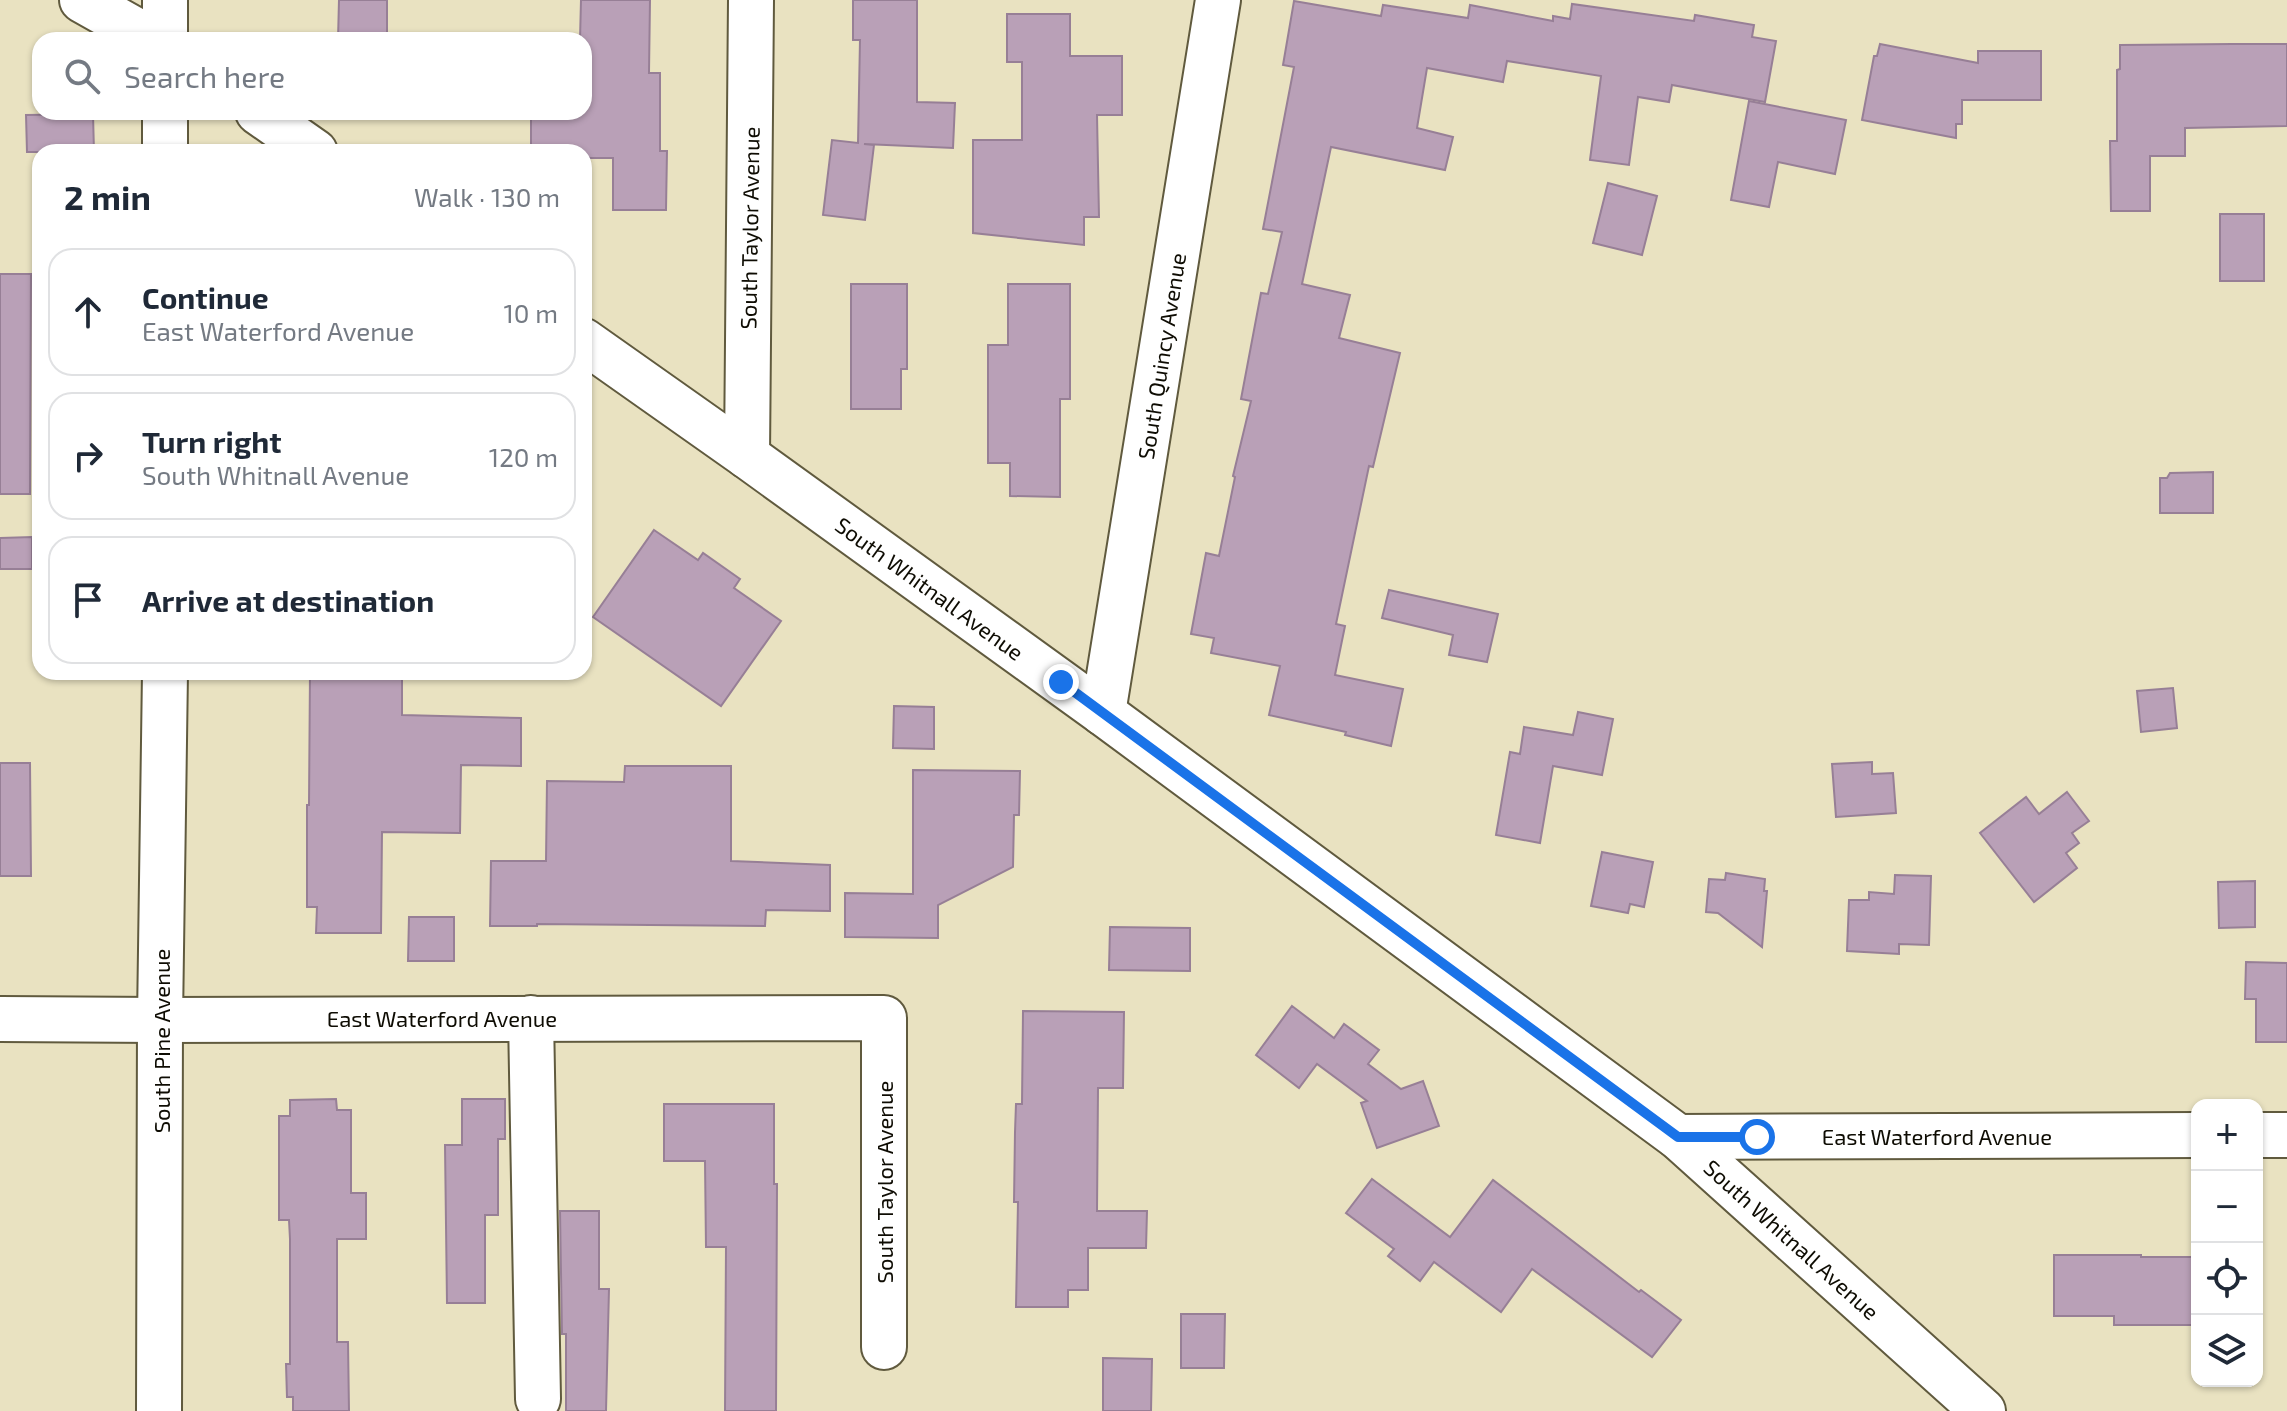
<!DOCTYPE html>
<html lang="en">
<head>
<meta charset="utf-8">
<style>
  :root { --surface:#fff; --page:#f6f6f7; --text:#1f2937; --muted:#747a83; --line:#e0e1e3 }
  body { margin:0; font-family:"Exo 2",sans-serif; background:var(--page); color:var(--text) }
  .controls { position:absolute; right:24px; bottom:24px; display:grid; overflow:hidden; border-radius:16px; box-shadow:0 2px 6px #0004 }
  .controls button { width:72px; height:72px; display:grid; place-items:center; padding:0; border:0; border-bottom:2px solid var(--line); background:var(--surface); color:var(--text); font:40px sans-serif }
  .stop { position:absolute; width:24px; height:24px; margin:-18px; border:6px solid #1a73e8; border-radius:50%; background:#fff }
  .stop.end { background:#1a73e8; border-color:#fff; box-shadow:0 2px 8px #0008 }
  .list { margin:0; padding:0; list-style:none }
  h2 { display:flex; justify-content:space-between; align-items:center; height:104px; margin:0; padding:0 32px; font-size:34px }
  h2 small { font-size:26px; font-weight:400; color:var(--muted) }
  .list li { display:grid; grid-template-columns:52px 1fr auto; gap:24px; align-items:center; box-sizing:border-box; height:128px; margin:0 16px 16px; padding:0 16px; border:2px solid var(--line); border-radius:24px }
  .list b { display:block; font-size:30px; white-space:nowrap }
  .list p { margin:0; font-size:26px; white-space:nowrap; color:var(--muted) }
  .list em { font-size:26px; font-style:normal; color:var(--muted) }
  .icon { flex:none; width:44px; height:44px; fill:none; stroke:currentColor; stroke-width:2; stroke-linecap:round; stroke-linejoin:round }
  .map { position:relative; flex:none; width:2287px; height:1411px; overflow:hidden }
  .search { position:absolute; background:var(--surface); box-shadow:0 2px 6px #0004; left:32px; top:32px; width:560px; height:88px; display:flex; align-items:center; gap:20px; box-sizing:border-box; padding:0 28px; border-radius:24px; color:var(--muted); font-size:30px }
  .panel { position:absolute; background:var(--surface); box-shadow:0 2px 6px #0004; left:32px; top:144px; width:560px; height:536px; border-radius:24px }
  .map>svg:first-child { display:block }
  .building { fill:#b9a0b7; stroke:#977f96; stroke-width:2 }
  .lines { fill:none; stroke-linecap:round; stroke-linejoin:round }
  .minor-casing { stroke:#605a3e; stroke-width:48 }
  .minor { stroke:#fff; stroke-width:44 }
  .route { stroke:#1a73e8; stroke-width:10 }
  .labels { text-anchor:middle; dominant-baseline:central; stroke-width:6; stroke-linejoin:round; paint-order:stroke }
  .street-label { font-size:22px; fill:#0e0c03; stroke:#fff }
</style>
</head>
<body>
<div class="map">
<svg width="2287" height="1411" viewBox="0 0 2287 1411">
  <rect width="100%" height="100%" fill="#e9e2c1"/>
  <!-- building -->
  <g class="building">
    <path d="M339,0H387V40H338Z"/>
    <path d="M581,0H650L649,73H660V151H667L666,210H613V158H584V152H531V112H584V40H580Z"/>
    <path d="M853,0H917V102L955,103L953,148L864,144L874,145L865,220L823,215L832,140L858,143L860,40H853Z"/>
    <path d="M1294,1L1381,16L1383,5L1468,18L1470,5L1553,21V16L1570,19L1572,4L1694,21L1695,15L1754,25L1752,37L1776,41L1765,102L1672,85L1669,102L1638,97L1629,165L1590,160L1601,76L1507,61L1503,82L1427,68L1417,128L1453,137L1445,170L1331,147L1302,284L1350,295L1339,338L1400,353L1373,467L1369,466L1336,624L1345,626L1335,675L1403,689L1391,746L1345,735L1346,732L1269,715L1280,666L1211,653L1214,638L1191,634L1206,553L1219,556L1235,477L1233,476L1251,401L1241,399L1261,293L1268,294L1282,232L1263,229L1294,67L1283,65Z"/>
    <path d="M1007,14H1070V56H1122V115H1097L1099,217H1084V245L973,233V140H1022V62H1007Z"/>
    <path d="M1880,44L1978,63V51H2041V100H1962V124H1956V138L1862,120L1874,56H1877Z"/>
    <path d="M2232,44H2287V126L2185,128V156H2150V211H2111L2110,141H2117V70L2120,69V45Z"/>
    <path d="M1749,101L1846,120L1835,174L1778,162L1769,207L1731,200Z"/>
    <path d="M93,114L94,152H27L26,115Z"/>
    <path d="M1608,183L1657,196L1642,255L1593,243Z"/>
    <rect x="2220" y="214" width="44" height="67"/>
    <path d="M0,274H31L30,494H0Z"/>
    <path d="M851,284H907V369H901V409H851Z"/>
    <path d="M1008,284H1070V399H1060V497L1010,496V463H988V345H1008Z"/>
    <path d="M2213,472V513H2160V478H2167L2170,473Z"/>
    <path d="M654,530L698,560L703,553L740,579L734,588L781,621L721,706L593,617Z"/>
    <path d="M32,537V569H0V538Z"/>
    <path d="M1389,590L1498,614L1487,662L1449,655L1453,635L1382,618Z"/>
    <path d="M310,672H402V715L521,718V766L461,765L460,833L382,832L381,933H316L317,907H307V805H309Z"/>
    <path d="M2173,688L2177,728L2141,732L2137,691Z"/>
    <path d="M894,706L934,707V749L893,748Z"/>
    <path d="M1578,712L1613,719L1602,775L1553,766L1540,843L1496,835L1510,752L1520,754L1524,727L1573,735Z"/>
    <path d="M1872,762V774L1893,773L1896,813L1836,817L1832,764Z"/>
    <path d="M0,763H30L31,876H0Z"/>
    <path d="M625,766H731V861L830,865V911L766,910L765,926L537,924V926H490L491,861H546L547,781L624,782Z"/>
    <path d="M913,770L1020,771L1019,815H1014L1013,867L938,905V938L845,937V893L913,894Z"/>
    <path d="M2067,792L2089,821L2072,833L2079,843L2066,853L2077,868L2034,902L1980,833L2026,797L2039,814Z"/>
    <path d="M1602,852L1653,862L1644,907L1630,904L1628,913L1591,906Z"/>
    <path d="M1726,873L1765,879L1764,891H1767L1762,947L1718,913L1706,912L1709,879L1725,880Z"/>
    <path d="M1895,875L1931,876L1929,945L1899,944V954L1847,951L1849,900H1869V892L1894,894Z"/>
    <path d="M2255,881V927L2219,928L2218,882Z"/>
    <path d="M409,917H454V961H408Z"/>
    <path d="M1110,927L1190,928V971L1109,970Z"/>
    <path d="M2246,962L2287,963V1042H2256V999H2245Z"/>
    <path d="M1292,1006L1334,1038L1344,1024L1379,1050L1368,1064L1401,1089L1423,1081L1439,1126L1377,1148L1361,1103L1367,1101L1317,1064L1299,1088L1256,1055Z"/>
    <path d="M1023,1011L1124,1012L1123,1088H1098L1097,1211H1147L1146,1248H1088V1290H1068V1307H1016L1018,1202H1014L1015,1132L1016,1104H1022Z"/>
    <path d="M336,1099L337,1110H351V1193H366V1239H337V1342H348L349,1411H293V1397H287L286,1364H290V1239L289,1220H279V1116H290V1100Z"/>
    <path d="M462,1099H505V1139H498V1215H485V1303H447L445,1145H462Z"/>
    <path d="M664,1104H774V1184H777L776,1411H725L726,1247H706L705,1161H664Z"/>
    <path d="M1372,1179L1450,1237L1493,1180L1639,1292L1641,1290L1681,1320L1652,1357L1532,1269L1501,1312L1434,1262L1420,1281L1388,1256L1394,1249L1346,1213Z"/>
    <path d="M560,1211H599V1289H609L606,1411H566V1334H562Z"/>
    <path d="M2054,1255H2141V1257H2197V1325H2114V1316H2054Z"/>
    <path d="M1181,1314H1225L1224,1368H1181Z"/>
    <path d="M1103,1358L1152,1359L1151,1411H1103Z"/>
  </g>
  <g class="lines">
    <defs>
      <g id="minor">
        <path d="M82,0L153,40"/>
        <path d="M165,40V0"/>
        <path d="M165,112V152"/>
        <path d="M258,112L315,152"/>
        <path d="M584,341L747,456L1103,713L1678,1137L1983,1411"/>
        <path d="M747,456L751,0"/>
        <path d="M1103,713L1218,0"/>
        <path d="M531,1018L538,1399"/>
        <path d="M0,1019L160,1020L884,1018V1347"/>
        <path d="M2257,1135H2287"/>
        <path d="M1678,1137L2197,1135"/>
        <path d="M159,1411L160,1020L165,672"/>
      </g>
    </defs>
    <!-- minor casing -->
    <use href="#minor" class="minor-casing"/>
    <!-- minor -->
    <use href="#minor" class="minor"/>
  </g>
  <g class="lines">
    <!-- route -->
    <path class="route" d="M1061,682L1678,1137H1757"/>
  </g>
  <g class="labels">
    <!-- street labels -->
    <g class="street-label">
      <text transform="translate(749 228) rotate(-89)">South Taylor Avenue</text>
      <text transform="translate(1161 356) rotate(-81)">South Quincy Avenue</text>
      <text transform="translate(930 588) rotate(36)">South Whitnall Avenue</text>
      <text x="442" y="1018">East Waterford Avenue</text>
      <text transform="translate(161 1041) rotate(-90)">South Pine Avenue</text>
      <text x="1937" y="1136">East Waterford Avenue</text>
      <text transform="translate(884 1182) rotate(-90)">South Taylor Avenue</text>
      <text transform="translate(1792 1239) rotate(42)">South Whitnall Avenue</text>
    </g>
  </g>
</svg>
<div class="controls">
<button>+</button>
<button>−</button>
<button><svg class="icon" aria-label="locate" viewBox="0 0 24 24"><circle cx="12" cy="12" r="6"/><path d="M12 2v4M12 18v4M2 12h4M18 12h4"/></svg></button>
<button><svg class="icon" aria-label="layers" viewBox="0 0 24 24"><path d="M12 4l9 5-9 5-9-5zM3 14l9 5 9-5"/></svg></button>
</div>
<div class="stop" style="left:1757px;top:1137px"></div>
<div class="stop end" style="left:1061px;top:682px"></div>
<div class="search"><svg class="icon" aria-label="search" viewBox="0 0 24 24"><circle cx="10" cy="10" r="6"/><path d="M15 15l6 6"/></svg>Search here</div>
<section class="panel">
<h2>2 min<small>Walk · 130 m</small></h2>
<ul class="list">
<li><svg class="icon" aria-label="ahead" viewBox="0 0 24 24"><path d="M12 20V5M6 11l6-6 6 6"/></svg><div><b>Continue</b><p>East Waterford Avenue</p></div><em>10 m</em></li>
<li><svg class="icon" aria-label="right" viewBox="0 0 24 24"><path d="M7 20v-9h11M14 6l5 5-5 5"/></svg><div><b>Turn right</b><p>South Whitnall Avenue</p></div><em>120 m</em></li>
<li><svg class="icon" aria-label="arrive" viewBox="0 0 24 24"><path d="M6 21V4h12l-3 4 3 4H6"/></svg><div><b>Arrive at destination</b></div></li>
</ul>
</section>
</div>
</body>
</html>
